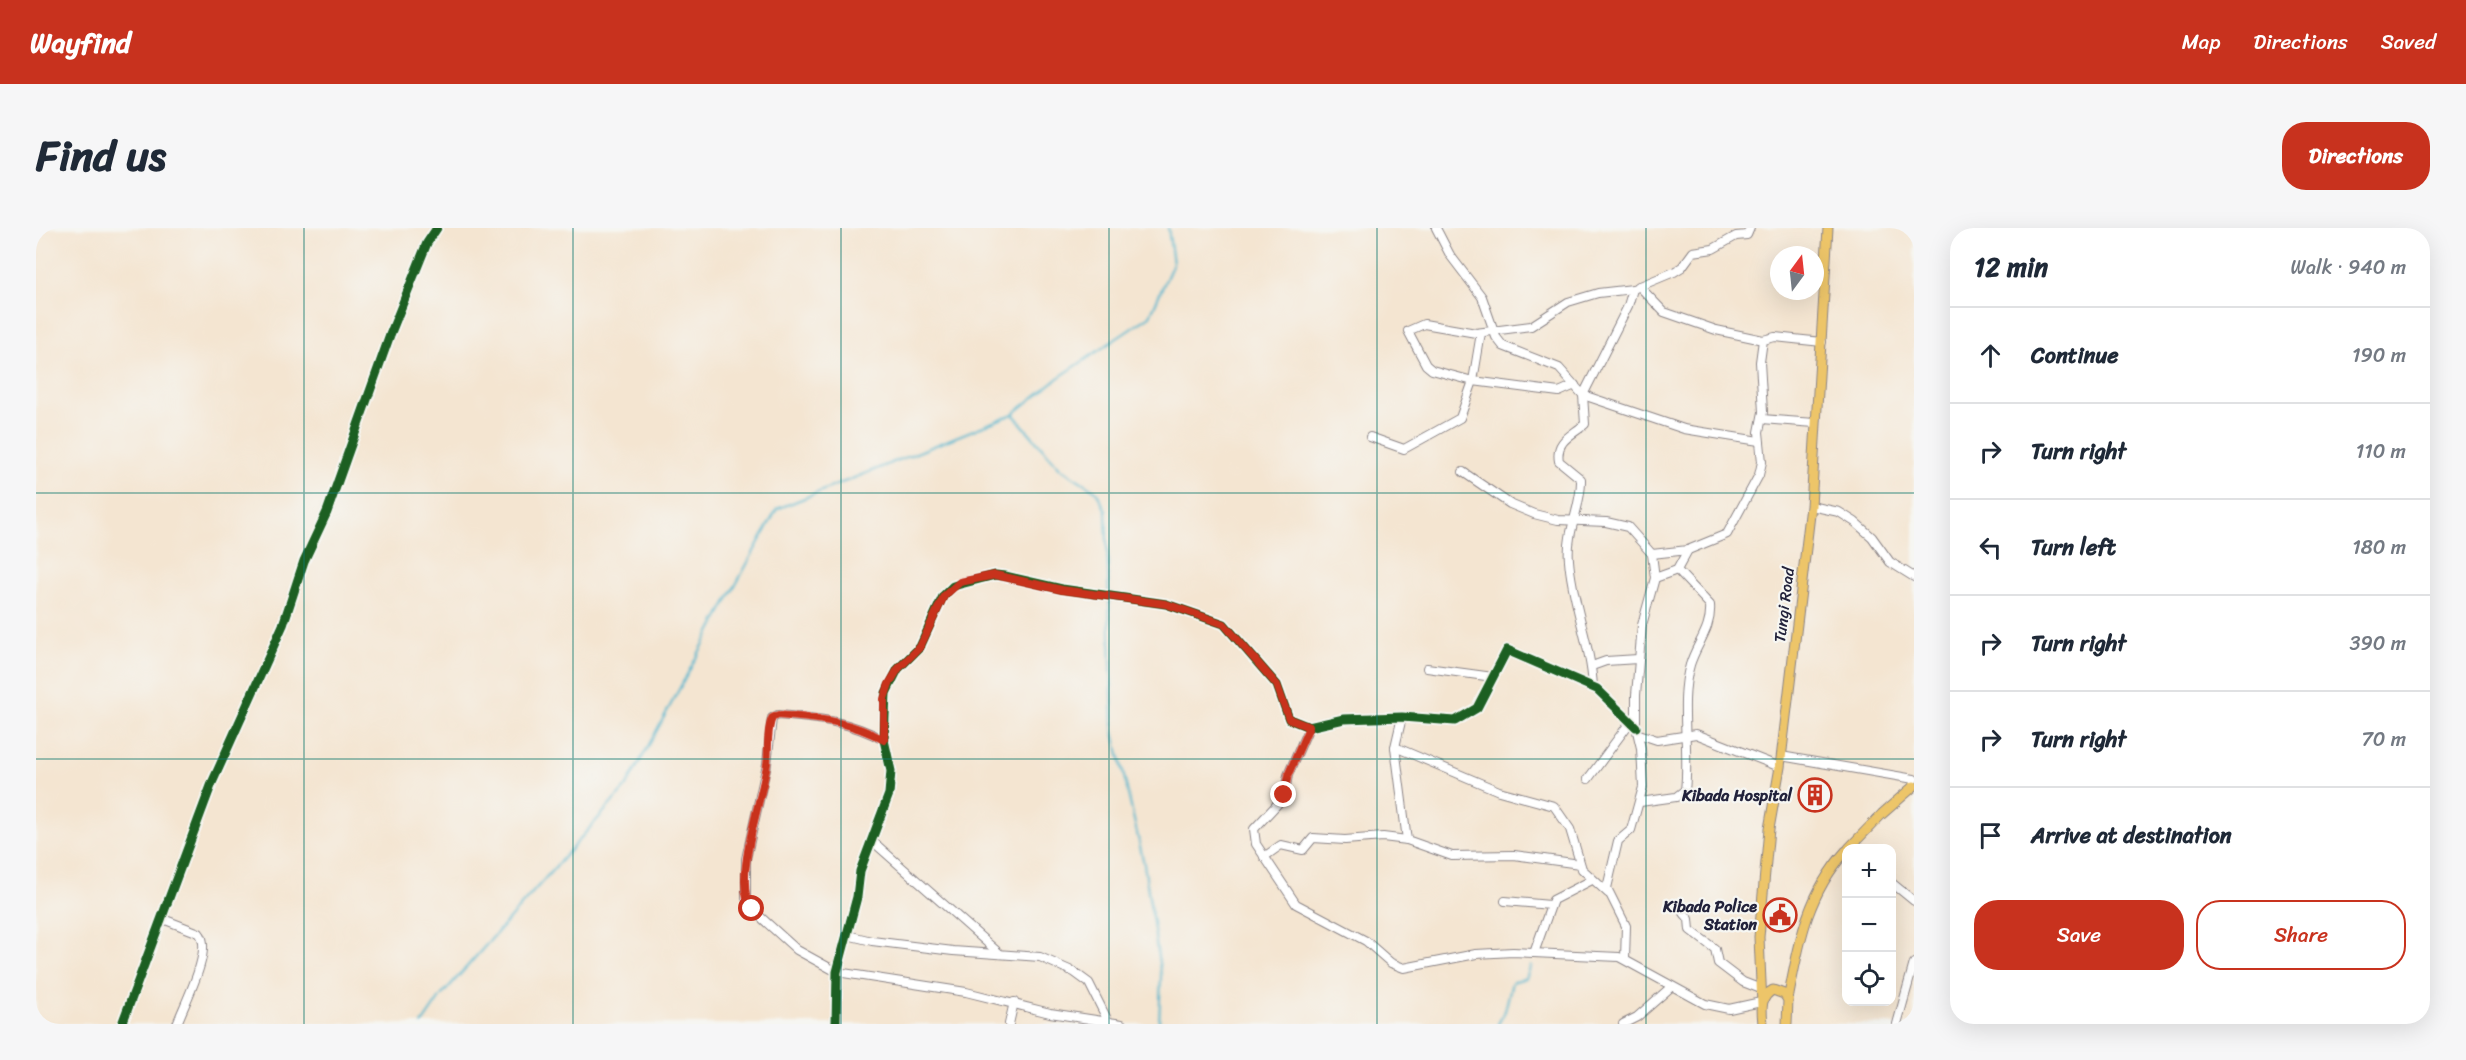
<!DOCTYPE html>
<html lang="en">
<head>
<meta charset="utf-8">
<style>
  :root { --surface:#fff; --page:#f6f6f7; --text:#1f2937; --muted:#747a83; --line:#e0e1e3; --accent:#c8321e }
  body { margin:0; font-family:Sriracha,sans-serif; background:var(--page); color:var(--text) }
  .controls { position:absolute; right:18px; bottom:18px; display:grid; overflow:hidden; border-radius:12px; box-shadow:0 6px 24px #0002 }
  .controls button { width:54px; height:54px; display:grid; place-items:center; padding:0; border:0; border-bottom:2px solid var(--line); background:var(--surface); color:var(--text); font:30px sans-serif }
  .compass { position:absolute; left:1734px; top:18px; width:54px; height:54px; border-radius:50%; background:var(--surface); box-shadow:0 6px 24px #0002; rotate:15deg }
  .stop { position:absolute; width:18px; height:18px; margin:-14px; border:4px solid #c8321e; border-radius:50%; background:#fff }
  .stop.end { background:#c8321e; border-color:#fff; box-shadow:0 2px 6px #0008 }
  .list { margin:0; padding:0; list-style:none }
  h2 { display:flex; justify-content:space-between; align-items:center; height:78px; margin:0; padding:0 24px; font-size:26px }
  h2 small { font-size:20px; font-weight:400; color:var(--muted) }
  .list li { display:grid; grid-template-columns:39px 1fr auto; gap:18px; align-items:center; box-sizing:border-box; height:96px; padding:0 24px; border-top:2px solid var(--line) }
  .list b { display:block; font-size:22px; white-space:nowrap }
  .list em { font-size:20px; font-style:normal; color:var(--muted) }
  .actions { display:flex; gap:12px; padding:18px 24px }
  .actions a { flex:1; padding:14px 0; border:2px solid var(--accent); border-radius:24px; text-align:center; font-size:21px; color:var(--accent) }
  .actions .main { background:var(--accent); color:#fff }
  .icon { flex:none; width:33px; height:33px; fill:none; stroke:currentColor; stroke-width:2; stroke-linecap:round; stroke-linejoin:round }
  .map { position:relative; flex:none; width:1878px; height:796px; overflow:hidden; border-radius:24px }
  header { display:flex; align-items:center; gap:36px; box-sizing:border-box; height:84px; padding:0 30px; background:var(--accent); color:#fff }
  header strong { font-size:28px }
  nav { display:flex; gap:33px; margin-inline-start:auto; font-size:21px }
  .intro { display:flex; align-items:center; justify-content:space-between; box-sizing:border-box; height:144px; padding:0 36px }
  h1 { margin:0; font-size:42px }
  .button { padding:15px 27px; border-radius:24px; background:var(--accent); color:#fff; font-size:21px; font-weight:700 }
  main { display:flex; gap:36px; padding:0 36px }
  aside { flex:1; background:var(--surface); border-radius:24px; box-shadow:0 6px 24px #0002 }
  .map>svg:first-child { display:block }
  .lines { fill:none; stroke-linecap:round; stroke-linejoin:round }
  .stream { stroke:#4fb5ce; stroke-width:2 }
  .minor-casing { stroke:#8b8486; stroke-width:10 }
  .major-casing { stroke:#8b8486; stroke-width:11 }
  .minor { stroke:#fff; stroke-width:8 }
  .major { stroke:#edc569; stroke-width:9 }
  .cycleway-casing { stroke:#f6f6f2; stroke-width:13 }
  .cycleway { stroke:#1b5e20; stroke-width:9 }
  .route { stroke:#c8321e; stroke-width:8 }
  .grid { fill:none; stroke:#0f766e; stroke-width:1.5; stroke-opacity:0.55 }
  .labels { text-anchor:middle; dominant-baseline:central; stroke-width:4.5; stroke-linejoin:round; paint-order:stroke }
  .street-label { font-size:16px; fill:#22223b; stroke:#f6f6f2 }
  .poi-label { font-size:16px; font-weight:bold; fill:#22223b; stroke:#f6f6f2; text-anchor:end }
</style>
</head>
<body>
<header>
<strong>Wayfind</strong>
<nav><a>Map</a><a>Directions</a><a>Saved</a></nav>
</header>
<div class="intro"><h1>Find us</h1><a class="button">Directions</a></div>
<main>
<div class="map">
<svg width="1878" height="796" viewBox="0 0 1878 796">
  <rect width="100%" height="100%" fill="#f6f6f2"/>
  <filter id="ink" filterUnits="userSpaceOnUse"><feTurbulence type="fractalNoise" baseFrequency=".0167" numOctaves="2"/><feDisplacementMap in="SourceGraphic" scale="12" xChannelSelector="R" yChannelSelector="G"/><feConvolveMatrix kernelMatrix="1 2 1 2 8 2 1 2 1" color-interpolation-filters="sRGB"/></filter>
  <filter id="wash" filterUnits="userSpaceOnUse"><feTurbulence type="fractalNoise" baseFrequency=".008" numOctaves="4" result="noise"/><feDisplacementMap in="SourceGraphic" scale="24" xChannelSelector="R" yChannelSelector="G"/><feGaussianBlur stdDeviation="1.35" result="paint"/><feColorMatrix in="noise" values="0 0 0 0 0 0 0 0 0 0 0 0 0 0 0 0 0 1.4 0 .05"/><feComposite in="paint" operator="in"/></filter>
  <g filter="url(#wash)">
    <rect width="100%" height="100%" fill="#f4e5d1"/>
    <g class="lines">
      <!-- stream -->
      <g class="stream">
        <path d="M977,186L1024,240L1060,263L1070,283L1077,500L1108,636L1125,748L1123,796"/>
        <path d="M386,796L405,768L590,559L741,281L977,186L1022,150L1114,88L1137,35L1132,0"/>
        <path d="M1462,796L1469,783L1476,754L1490,750L1495,738"/>
      </g>
    </g>
  </g>
  <g filter="url(#ink)">
    <g class="lines">
      <defs>
        <g id="minor">
          <path d="M1400,0L1414,27L1446,69L1460,109L1467,118L1523,140L1547,167L1648,201L1723,213"/>
          <path d="M1603,58L1628,84L1680,102L1727,112"/>
          <path d="M1539,157L1523,164L1437,153L1396,142L1390,137L1372,103L1388,96L1440,105L1495,98L1532,74L1562,65L1597,61L1638,44L1646,39L1657,24L1677,21L1700,8L1711,7L1714,0"/>
          <path d="M1726,191L1779,195"/>
          <path d="M1334,209L1368,221L1424,190L1437,153L1445,105"/>
          <path d="M1427,244L1474,276L1498,286L1522,292L1570,294L1592,299L1616,326L1619,350L1606,397L1600,467V499L1605,520L1607,559L1595,602L1582,613L1571,660L1590,698L1589,731"/>
          <path d="M1775,278L1803,284L1819,294L1836,309L1854,334L1878,349"/>
          <path d="M1616,326L1652,322"/>
          <path d="M1619,350L1641,342L1652,322L1691,306L1723,247L1726,234L1723,204L1727,184L1724,134L1727,112L1739,109L1786,114"/>
          <path d="M1556,438L1570,433L1602,431"/>
          <path d="M1391,440L1457,449"/>
          <path d="M1557,459C1555,417 1536,375 1533,332C1530,303 1546,278 1545,251L1523,233C1519,212 1537,207 1549,196L1547,167L1592,78L1597,61"/>
          <path d="M1366,489L1359,519L1371,612"/>
          <path d="M1273,499L1252,547L1248,569L1218,601L1220,616L1260,676L1330,713L1355,735L1368,740L1440,726L1477,724L1583,729L1669,776L1693,781L1725,774"/>
          <path d="M1603,506L1621,512L1660,506L1744,539"/>
          <path d="M848,512C813,493 781,490 742,487L736,490L731,536L710,631V670L719,684L761,722L801,744L930,764L1014,785L1086,796"/>
          <path d="M1359,519L1463,563L1518,578L1534,601L1546,641L1572,665"/>
          <path d="M1745,528L1878,551"/>
          <path d="M1552,551L1595,493"/>
          <path d="M1604,574L1640,569L1649,562C1654,524 1643,472 1654,437C1660,416 1676,401 1674,377L1641,342"/>
          <path d="M835,612L964,726"/>
          <path d="M1228,629L1245,617L1267,622L1277,610L1309,612L1347,609L1371,612L1416,628L1478,627L1544,636"/>
          <path d="M1856,655L1878,673"/>
          <path d="M1469,673L1514,677"/>
          <path d="M1648,685L1653,691L1654,702L1679,721L1682,735L1707,754L1725,761"/>
          <path d="M127,691L163,705C178,721 148,776 141,796"/>
          <path d="M811,707L836,713L917,723L1004,729L1038,744L1053,755L1072,793"/>
          <path d="M1498,725L1517,672L1556,652"/>
          <path d="M86,796L176,555L247,397L268,333L291,284L354,107L391,15L401,0"/>
          <path d="M800,796L801,744L821,669L824,643L853,566L855,543L848,512L850,465L862,441L884,419L907,368L917,358L959,347L969,348L1026,361L1130,376L1188,396L1241,457L1253,491L1273,499L1308,491L1366,489L1419,493L1441,480L1471,422L1561,461L1600,499"/>
          <path d="M973,796L978,774"/>
          <path d="M1587,796L1601,789L1635,759"/>
          <path d="M1861,796L1878,735"/>
        </g>
        <g id="major">
          <path d="M1813,620L1846,586L1878,558"/>
          <path d="M1752,772C1763,715 1770,668 1810,623"/>
          <path d="M1726,777L1723,709L1733,601L1744,539L1775,278L1792,0"/>
          <path d="M1727,796C1726,783 1723,769 1737,762L1748,766L1752,772L1751,796"/>
        </g>
      </defs>
      <!-- minor casing -->
      <use href="#minor" class="minor-casing"/>
      <!-- major casing -->
      <use href="#major" class="major-casing"/>
      <!-- minor -->
      <use href="#minor" class="minor"/>
      <!-- major -->
      <use href="#major" class="major"/>
      <defs>
        <g id="cycleway">
          <path d="M86,796L176,555L247,397L268,333L291,284L354,107L391,15L401,0"/>
          <path d="M800,796L801,744L821,669L824,643L853,566L855,543L848,512L850,465L862,441L884,419L907,368L917,358L959,347L969,348L1026,361L1130,376L1188,396L1241,457L1253,491L1273,499L1308,491L1366,489L1419,493L1441,480L1471,422L1561,461L1600,499"/>
        </g>
      </defs>
      <!-- cycleway casing -->
      <use href="#cycleway" class="cycleway-casing"/>
      <!-- cycleway -->
      <use href="#cycleway" class="cycleway"/>
    </g>
  </g>
  <g class="lines" filter="url(#ink)">
    <!-- route -->
    <path class="route" d="M716,681C695,655 727,569 731,536C733,521 730,504 736,490L742,487C783,491 811,492 848,512V471L853,456L862,441L884,419L908,368L924,354L959,347L1026,362L1130,376L1188,396L1241,457L1253,491L1273,499L1252,547L1248,567"/>
  </g>
  <!-- grid -->
  <path class="grid" d="M268,0V796M537,0V796M805,0V796M1073,0V796M1341,0V796M1610,0V796M0,265H1878M0,531H1878"/>
  <!-- icons -->
  <defs>
    <symbol id="building-ring" viewBox="-11 -11 22 22"><circle r="9.5" fill="#f6f6f2" stroke="#c8321e" stroke-width="1.5"/><path d="M-4-6H4V6H1V3H-1V6H-4ZM-2.5-4.3h1.7v1.8h-1.7ZM.8-4.3h1.7v1.8H.8ZM-2.5-1h1.7V.8h-1.7ZM.8-1h1.7V.8H.8Z" fill="#c8321e"/></symbol>
    <symbol id="civic-ring" viewBox="-11 -11 22 22"><circle r="9.5" fill="#f6f6f2" stroke="#c8321e" stroke-width="1.5"/><path d="M-.6-6.5H3V-4.5H.6V-3L4-1V1h2V6H-6V1h2V-1L-.6-3ZM-1.2 2.5V6h2.4V2.5Z" fill="#c8321e"/></symbol>
  </defs>
  <g fill-rule="evenodd">
    <use href="#building-ring" x="1760" y="548" width="38" height="38"/>
    <use href="#civic-ring" x="1725" y="668" width="38" height="38"/>
  </g>
  <g class="labels">
    <!-- street labels -->
    <g class="street-label">
      <text transform="translate(1748 377) rotate(-83)">Tungi Road</text>
    </g>
    <!-- poi labels -->
    <g class="poi-label">
      <text x="1756" y="567">Kibada Hospital</text>
      <text x="1721" y="678">Kibada Police<tspan x="1721" dy="18">Station</tspan></text>
    </g>
  </g>
</svg>
<div class="controls">
<button>+</button>
<button>−</button>
<button><svg class="icon" aria-label="locate" viewBox="0 0 24 24"><circle cx="12" cy="12" r="6"/><path d="M12 2v4M12 18v4M2 12h4M18 12h4"/></svg></button>
</div>
<svg class="compass" viewBox="-18 -18 36 36"><path d="M0-13l5 13h-10z" fill="#e53935"/><path d="M0 13l5-13h-10z" fill="#747a83"/></svg>
<div class="stop" style="left:716px;top:681px"></div>
<div class="stop end" style="left:1248px;top:567px"></div>
</div>
<aside>
<h2>12 min<small>Walk · 940 m</small></h2>
<ul class="list">
<li><svg class="icon" aria-label="ahead" viewBox="0 0 24 24"><path d="M12 20V5M6 11l6-6 6 6"/></svg><div><b>Continue</b></div><em>190 m</em></li>
<li><svg class="icon" aria-label="right" viewBox="0 0 24 24"><path d="M7 20v-9h11M14 6l5 5-5 5"/></svg><div><b>Turn right</b></div><em>110 m</em></li>
<li><svg class="icon" aria-label="left" viewBox="0 0 24 24"><path d="M17 20v-9H6M10 6l-5 5 5 5"/></svg><div><b>Turn left</b></div><em>180 m</em></li>
<li><svg class="icon" aria-label="right" viewBox="0 0 24 24"><path d="M7 20v-9h11M14 6l5 5-5 5"/></svg><div><b>Turn right</b></div><em>390 m</em></li>
<li><svg class="icon" aria-label="right" viewBox="0 0 24 24"><path d="M7 20v-9h11M14 6l5 5-5 5"/></svg><div><b>Turn right</b></div><em>70 m</em></li>
<li><svg class="icon" aria-label="arrive" viewBox="0 0 24 24"><path d="M6 21V4h12l-3 4 3 4H6"/></svg><div><b>Arrive at destination</b></div></li>
</ul>
<div class="actions"><a class="main">Save</a><a>Share</a></div>
</aside>
</main>
</body>
</html>
